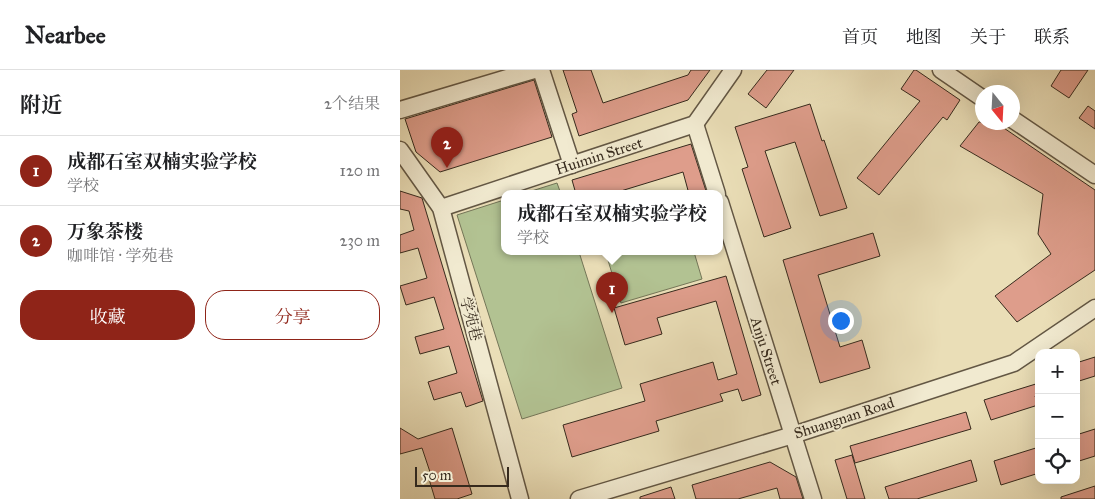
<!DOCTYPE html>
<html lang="zh">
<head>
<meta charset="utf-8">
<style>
  :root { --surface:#fff; --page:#f2f2f2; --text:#202124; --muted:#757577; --line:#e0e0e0; --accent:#8f2418 }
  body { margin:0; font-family:"IM FELL Great Primer","Noto Serif SC",serif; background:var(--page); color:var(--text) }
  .controls { position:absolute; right:15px; bottom:15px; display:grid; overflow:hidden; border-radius:10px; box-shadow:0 5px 20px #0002 }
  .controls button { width:45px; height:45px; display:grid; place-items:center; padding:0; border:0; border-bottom:1px solid var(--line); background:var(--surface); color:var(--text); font:25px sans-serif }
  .compass { position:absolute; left:575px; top:15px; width:45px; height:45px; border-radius:50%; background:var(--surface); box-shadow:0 5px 20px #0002; rotate:162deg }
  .scale { position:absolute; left:15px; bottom:12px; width:94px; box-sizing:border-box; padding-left:5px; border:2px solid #362a1d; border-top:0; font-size:14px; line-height:18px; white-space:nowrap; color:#362a1d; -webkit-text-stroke:4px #f1ead0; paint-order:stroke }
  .you { position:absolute; left:440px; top:250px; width:18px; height:18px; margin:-12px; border:4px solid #fff; border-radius:50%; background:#1a73e8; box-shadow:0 0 0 8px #1a73e833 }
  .badge { display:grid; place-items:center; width:32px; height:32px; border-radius:50%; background:var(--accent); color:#fff; font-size:16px; font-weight:700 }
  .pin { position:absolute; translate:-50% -41px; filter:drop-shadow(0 1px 2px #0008) }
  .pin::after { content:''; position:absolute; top:26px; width:18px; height:15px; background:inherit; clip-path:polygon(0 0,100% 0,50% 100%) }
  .popup { position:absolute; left:101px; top:120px; width:222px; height:65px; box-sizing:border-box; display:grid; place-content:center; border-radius:10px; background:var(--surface); filter:drop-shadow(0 1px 4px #0005); font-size:16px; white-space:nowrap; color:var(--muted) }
  .popup b { font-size:19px; color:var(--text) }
  .popup::after { content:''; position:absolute; left:50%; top:100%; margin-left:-10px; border:10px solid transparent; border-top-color:var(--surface) }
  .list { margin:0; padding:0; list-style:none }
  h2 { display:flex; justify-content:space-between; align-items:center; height:65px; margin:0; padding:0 20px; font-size:21px }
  h2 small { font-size:16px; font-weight:400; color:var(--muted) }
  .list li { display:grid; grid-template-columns:32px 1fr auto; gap:15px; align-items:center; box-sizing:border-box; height:70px; padding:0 20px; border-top:1px solid var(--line) }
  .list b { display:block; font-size:19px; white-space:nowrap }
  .list p { margin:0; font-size:16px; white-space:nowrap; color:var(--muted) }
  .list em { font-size:16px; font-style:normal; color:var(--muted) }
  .actions { display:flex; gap:10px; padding:15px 20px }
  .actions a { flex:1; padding:11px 0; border:1px solid var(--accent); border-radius:20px; text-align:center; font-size:18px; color:var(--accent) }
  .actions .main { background:var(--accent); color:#fff }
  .icon { flex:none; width:28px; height:28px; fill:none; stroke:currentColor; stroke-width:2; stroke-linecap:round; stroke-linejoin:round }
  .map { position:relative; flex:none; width:695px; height:429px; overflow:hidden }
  header { display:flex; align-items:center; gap:30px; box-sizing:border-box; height:70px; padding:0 25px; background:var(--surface); border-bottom:1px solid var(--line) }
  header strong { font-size:24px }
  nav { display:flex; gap:28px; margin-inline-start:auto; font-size:18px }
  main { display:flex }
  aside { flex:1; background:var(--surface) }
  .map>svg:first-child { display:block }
  .green { fill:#b2c292; stroke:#747658 }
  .building { fill:#de9d8b; stroke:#362a1d }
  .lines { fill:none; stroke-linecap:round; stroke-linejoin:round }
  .minor-casing { stroke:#635744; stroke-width:19 }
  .minor { stroke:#f1ead0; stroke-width:16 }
  .labels { text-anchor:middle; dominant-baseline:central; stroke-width:4; stroke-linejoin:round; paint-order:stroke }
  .street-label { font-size:15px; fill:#362a1d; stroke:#f1ead0 }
</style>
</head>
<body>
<header>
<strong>Nearbee</strong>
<nav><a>首页</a><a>地图</a><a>关于</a><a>联系</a></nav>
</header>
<main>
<aside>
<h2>附近<small>2个结果</small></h2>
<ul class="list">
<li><span class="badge">1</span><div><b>成都石室双楠实验学校</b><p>学校</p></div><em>120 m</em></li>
<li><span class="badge">2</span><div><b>万象茶楼</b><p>咖啡馆 · 学苑巷</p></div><em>230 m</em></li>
</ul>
<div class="actions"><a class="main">收藏</a><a>分享</a></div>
</aside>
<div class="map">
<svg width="695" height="429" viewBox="0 0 695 429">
  <rect width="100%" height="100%" fill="#eadeb7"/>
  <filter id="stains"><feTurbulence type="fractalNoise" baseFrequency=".004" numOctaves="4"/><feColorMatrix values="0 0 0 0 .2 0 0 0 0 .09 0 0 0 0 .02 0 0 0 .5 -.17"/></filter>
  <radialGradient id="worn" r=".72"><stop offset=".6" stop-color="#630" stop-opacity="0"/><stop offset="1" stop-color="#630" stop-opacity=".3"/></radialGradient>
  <!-- green -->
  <g class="green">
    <path d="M157,113L161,124H122Z"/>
    <path d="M104,130V182H179L222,318L122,349L57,145Z"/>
    <path d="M219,182H294L302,209L221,233L207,187L219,183Z"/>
  </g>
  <!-- building -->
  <g class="building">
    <path d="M163,0H191L203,33L288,5L291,0H310L288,30L179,66L172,44L177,42Z"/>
    <path d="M367,0H394L366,38L348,24Z"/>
    <path d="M514,0H516L560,30L547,50L543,47L479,125L457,108L520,31L501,19Z"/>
    <path d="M661,0H688L669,28L651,16Z"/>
    <path d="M134,10L152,67L40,102L16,82L5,49Z"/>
    <path d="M410,34L422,71L424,70L447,138L420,146L395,72L365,81L391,158L364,167L342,99L348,97L335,57Z"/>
    <path d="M688,36L695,41V59L679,48Z"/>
    <path d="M579,52H595L695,120V200L617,252L595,226L651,184L638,164L643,124L560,76Z"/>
    <path d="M291,74L307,124H289L283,102L211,124H176L172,110Z"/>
    <path d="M0,121L22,128L83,331L66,337L61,322L34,330L28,312L57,303L49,276L20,284L15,267L44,259L34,227L6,235L0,216L27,208L18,178L0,183V165L14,160L9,141L0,139Z"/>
    <path d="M473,163L480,186L418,205L440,277L462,270L470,298L420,313L383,190Z"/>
    <path d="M326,206L361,325L342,331L338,319L320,324L323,331L256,351L259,361L172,387L163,355L245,331L240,314L313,292L318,310L337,304L316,231L257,248L262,264L225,275L214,238Z"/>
    <path d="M695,287V306L676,312V293Z"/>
    <path d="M639,313V325L635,326L638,335L591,350L584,330Z"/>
    <path d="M566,342L571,359L455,393L450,376Z"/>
    <path d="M0,358L18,369L52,358L72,424L57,429H35L29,409L32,408L22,378L0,384Z"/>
    <path d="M695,359V386L676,392V365Z"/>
    <path d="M639,377V403L601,415L594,391Z"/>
    <path d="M452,385L465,429H447L435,390Z"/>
    <path d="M571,390L577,411L517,429H489L485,417Z"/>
    <path d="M370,392L396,407L403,429H380L377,418L338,429H296L292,415Z"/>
    <path d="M695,416V429H661V427Z"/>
    <path d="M271,417L275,429H240V427Z"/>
  </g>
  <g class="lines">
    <defs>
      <g id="minor">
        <path d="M141,0L172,95"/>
        <path d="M541,0L582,28"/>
        <path d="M0,40L134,0"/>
        <path d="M612,49L695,105"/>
        <path d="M295,54L317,124"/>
        <path d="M0,80L41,138L120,429"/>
        <path d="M320,132L413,429"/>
        <path d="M41,138L295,54L333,0"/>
        <path d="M179,429L393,365L614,293L695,238"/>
      </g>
    </defs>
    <!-- minor casing -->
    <use href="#minor" class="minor-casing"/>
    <!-- minor -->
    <use href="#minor" class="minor"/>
  </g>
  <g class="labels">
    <!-- street labels -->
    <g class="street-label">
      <text transform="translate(199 86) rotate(-18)">Huimin Street</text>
      <text transform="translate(71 249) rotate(75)">学苑巷</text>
      <text transform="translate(366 281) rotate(72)">Anju Street</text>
      <text transform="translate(444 348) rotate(-18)">Shuangnan Road</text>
    </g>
  </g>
  <rect width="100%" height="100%" filter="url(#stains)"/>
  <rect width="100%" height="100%" fill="url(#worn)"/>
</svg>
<div class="controls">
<button>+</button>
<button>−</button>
<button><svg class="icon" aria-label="locate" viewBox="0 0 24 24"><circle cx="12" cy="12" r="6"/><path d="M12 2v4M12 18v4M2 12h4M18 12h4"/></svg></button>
</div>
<svg class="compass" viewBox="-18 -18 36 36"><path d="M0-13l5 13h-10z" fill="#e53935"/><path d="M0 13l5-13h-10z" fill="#757577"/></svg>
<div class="scale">50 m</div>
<div class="you"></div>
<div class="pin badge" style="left:212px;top:243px">1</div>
<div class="popup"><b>成都石室双楠实验学校</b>学校</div>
<div class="pin badge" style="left:47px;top:98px">2</div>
</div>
</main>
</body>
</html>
